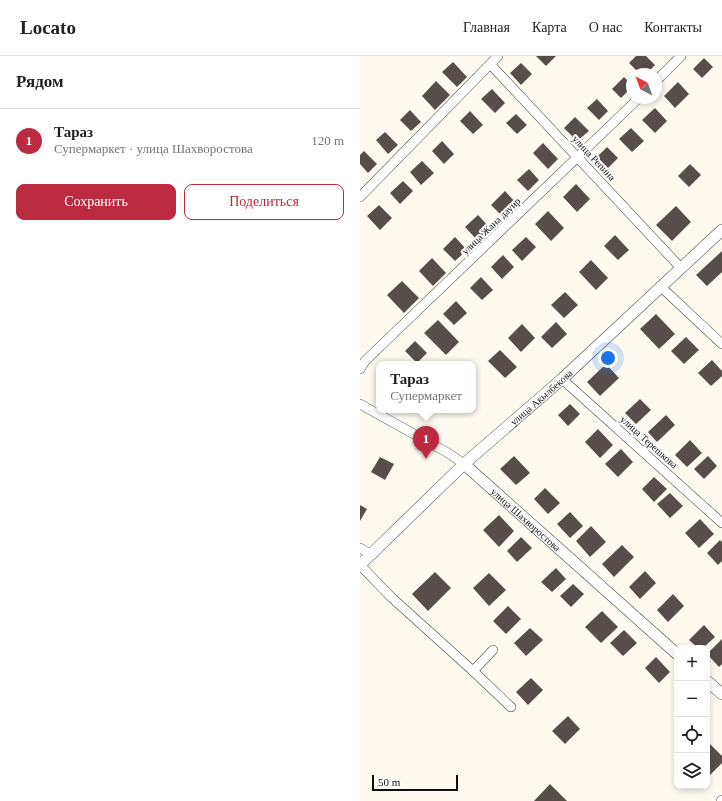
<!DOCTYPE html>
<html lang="ru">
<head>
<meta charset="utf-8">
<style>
  :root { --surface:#fff; --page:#f2f2f2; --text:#222; --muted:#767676; --line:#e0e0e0; --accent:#bb2a3f }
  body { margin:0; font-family:"Times New Roman",serif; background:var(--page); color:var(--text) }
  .controls { position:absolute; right:12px; bottom:12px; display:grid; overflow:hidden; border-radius:8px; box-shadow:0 2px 6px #0003 }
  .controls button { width:36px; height:36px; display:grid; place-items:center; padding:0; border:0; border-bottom:1px solid var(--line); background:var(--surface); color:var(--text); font:20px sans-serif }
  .compass { position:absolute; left:266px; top:12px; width:36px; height:36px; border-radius:50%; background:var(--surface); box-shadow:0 2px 6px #0003; rotate:319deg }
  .scale { position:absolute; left:12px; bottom:10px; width:86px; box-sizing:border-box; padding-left:4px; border:2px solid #0e0e0e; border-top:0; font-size:11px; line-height:14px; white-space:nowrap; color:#0e0e0e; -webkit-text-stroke:3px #fff; paint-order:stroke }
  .you { position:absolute; left:248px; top:302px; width:14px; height:14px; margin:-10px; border:3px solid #fff; border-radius:50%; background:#1a73e8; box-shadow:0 0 0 6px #1a73e833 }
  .badge { display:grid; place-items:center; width:26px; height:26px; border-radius:50%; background:var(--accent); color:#fff; font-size:13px; font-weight:700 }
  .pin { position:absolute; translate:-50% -33px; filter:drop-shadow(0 1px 2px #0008) }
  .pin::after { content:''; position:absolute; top:21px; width:14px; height:12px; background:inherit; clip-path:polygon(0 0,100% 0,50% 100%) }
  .popup { position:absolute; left:16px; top:305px; width:100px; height:52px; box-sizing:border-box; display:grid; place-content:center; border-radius:8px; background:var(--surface); filter:drop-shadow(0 1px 3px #0005); font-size:13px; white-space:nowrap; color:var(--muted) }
  .popup b { font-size:15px; color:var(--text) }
  .popup::after { content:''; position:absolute; left:50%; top:100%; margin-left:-8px; border:8px solid transparent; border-top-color:var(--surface) }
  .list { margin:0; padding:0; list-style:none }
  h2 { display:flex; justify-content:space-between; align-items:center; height:52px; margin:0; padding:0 16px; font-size:17px }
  h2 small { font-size:13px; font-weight:400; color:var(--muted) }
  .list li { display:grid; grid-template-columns:26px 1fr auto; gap:12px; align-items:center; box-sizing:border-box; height:64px; padding:0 16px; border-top:1px solid var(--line) }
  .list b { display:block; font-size:15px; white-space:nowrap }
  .list p { margin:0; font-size:13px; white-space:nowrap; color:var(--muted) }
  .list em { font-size:13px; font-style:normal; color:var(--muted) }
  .actions { display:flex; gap:8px; padding:12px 16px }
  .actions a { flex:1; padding:9px 0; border:1px solid var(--accent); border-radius:8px; text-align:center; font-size:14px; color:var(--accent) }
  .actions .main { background:var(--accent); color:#fff }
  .icon { flex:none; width:22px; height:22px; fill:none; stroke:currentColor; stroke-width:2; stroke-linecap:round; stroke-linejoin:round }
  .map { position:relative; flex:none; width:362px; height:745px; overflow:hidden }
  header { display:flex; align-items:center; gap:24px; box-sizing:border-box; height:56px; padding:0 20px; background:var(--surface); border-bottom:1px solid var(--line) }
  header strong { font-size:19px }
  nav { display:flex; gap:22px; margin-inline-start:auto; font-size:14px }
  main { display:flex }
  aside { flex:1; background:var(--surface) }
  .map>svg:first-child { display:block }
  .building { fill:#574e4b }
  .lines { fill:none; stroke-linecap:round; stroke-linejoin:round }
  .minor-casing { stroke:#414141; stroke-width:10 }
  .tertiary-casing { stroke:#414141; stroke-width:12 }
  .minor { stroke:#fff; stroke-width:9 }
  .tertiary { stroke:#fff; stroke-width:11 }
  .labels { text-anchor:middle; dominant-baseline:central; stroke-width:4; stroke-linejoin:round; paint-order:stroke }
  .street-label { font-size:10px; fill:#0e0e0e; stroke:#fff }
</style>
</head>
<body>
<header>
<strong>Locato</strong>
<nav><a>Главная</a><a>Карта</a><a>О нас</a><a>Контакты</a></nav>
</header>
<main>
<aside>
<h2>Рядом<small></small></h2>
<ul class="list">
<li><span class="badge">1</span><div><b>Тараз</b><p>Супермаркет · улица Шахворостова</p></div><em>120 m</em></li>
</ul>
<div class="actions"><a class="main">Сохранить</a><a>Поделиться</a></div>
</aside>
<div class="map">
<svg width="362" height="745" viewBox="0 0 362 745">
  <rect width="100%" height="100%" fill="#fffaf0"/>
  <!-- building -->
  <g class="building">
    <path d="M176,0H196L186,10Z"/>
    <path d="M276,0H286L295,9L286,18H280L269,7Z"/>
    <path d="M344,2L353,11L342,22L333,13Z"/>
    <path d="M93,6L107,21L97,31L82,16Z"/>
    <path d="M161,7L172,18L161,29L150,17Z"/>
    <path d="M264,21L272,29V31L261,42L252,33Z"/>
    <path d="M76,25L90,39L75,54L62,40Z"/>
    <path d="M318,26L329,38L315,52L304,40Z"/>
    <path d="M132,33L145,47L135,57L121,43Z"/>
    <path d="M237,43L248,55L239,64L227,52Z"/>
    <path d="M295,52L307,65L295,77L282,64Z"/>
    <path d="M50,54L61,66L51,75L40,64Z"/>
    <path d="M110,55L123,69L113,78L100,65Z"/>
    <path d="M156,58L167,69L157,78L146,67Z"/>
    <path d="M215,61L229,75L217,85L204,72Z"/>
    <path d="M271,72L284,85L272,96L259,83Z"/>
    <path d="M25,76L38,89L28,98L16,84Z"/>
    <path d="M82,85L94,98L84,108L72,95Z"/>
    <path d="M183,87L198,103L188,113L173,97Z"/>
    <path d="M247,91L258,102L248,112L237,101Z"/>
    <path d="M4,95L17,108L8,117L0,108V99Z"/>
    <path d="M62,105L74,117L61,129L50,116Z"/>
    <path d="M330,108L341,119L329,131L318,120Z"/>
    <path d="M169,113L179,124L168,135L157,124Z"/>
    <path d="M43,125L53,135L40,148L30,137Z"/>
    <path d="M216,128L230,143L217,156L203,141Z"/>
    <path d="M145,135L157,148L143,161L131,149Z"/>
    <path d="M19,149L32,162L20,174L7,160Z"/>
    <path d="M316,150L331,166L312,185L296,169Z"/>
    <path d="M188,155L204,172L191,185L175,168Z"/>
    <path d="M118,159L130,172L117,184L105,171Z"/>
    <path d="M255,179L269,194L258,204L244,190Z"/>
    <path d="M95,181L107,194L95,205L83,193Z"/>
    <path d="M166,181L176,191L162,205L152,194Z"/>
    <path d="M362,195V216L347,230L336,219Z"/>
    <path d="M143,199L154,211L142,223L131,211Z"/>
    <path d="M72,202L86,217L73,230L59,215Z"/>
    <path d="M231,204L248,222L236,234L219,216Z"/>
    <path d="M121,221L133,234L122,244L110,232Z"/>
    <path d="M42,225L59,242L44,257L27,239Z"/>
    <path d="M205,236L218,249L204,262L191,249Z"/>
    <path d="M96,245L107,257L94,269L83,258Z"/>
    <path d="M296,258L315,278L299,293L280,273Z"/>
    <path d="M78,264L99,286L86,299L64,277Z"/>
    <path d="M196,266L207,278L192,292L181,281Z"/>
    <path d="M162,268L175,282L161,296L148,282Z"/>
    <path d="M326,281L339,294L324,308L311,295Z"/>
    <path d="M55,285L67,297L57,307L45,295Z"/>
    <path d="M140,294L157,311L145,322L128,305Z"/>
    <path d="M352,304L362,315V320L351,330L338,317Z"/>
    <path d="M246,308L259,322L240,340L227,326Z"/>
    <path d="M280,343L291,354L276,368L265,357Z"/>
    <path d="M210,348L220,358L208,370L198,359Z"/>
    <path d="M306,359L315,369L297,386L288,376Z"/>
    <path d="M238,373L253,389L240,402L225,386Z"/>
    <path d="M330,384L342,397L327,411L315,399Z"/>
    <path d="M261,393L273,406L258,421L245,408Z"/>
    <path d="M154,400L170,417L156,429L140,413Z"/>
    <path d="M348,400L357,410L344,423L334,413Z"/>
    <path d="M20,401L34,408L25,424L11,416Z"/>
    <path d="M294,421L307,433L294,446L282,433Z"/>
    <path d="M185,432L200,447L188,458L174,443Z"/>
    <path d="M310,437L323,450L310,462L297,448Z"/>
    <path d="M0,449L7,453L0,465Z"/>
    <path d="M210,456L223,470L210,482L197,468Z"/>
    <path d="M139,459L154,475L139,491L123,474Z"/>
    <path d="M340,463L354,478L339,492L325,477Z"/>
    <path d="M231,470L246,486L230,501L216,485Z"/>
    <path d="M161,481L172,492L157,506L147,495Z"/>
    <path d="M360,484L362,486V505L358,509L347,497Z"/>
    <path d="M262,489L274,501L254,521L242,508Z"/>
    <path d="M196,512L206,523L192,536L181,526Z"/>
    <path d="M285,515L296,527L280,543L269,531Z"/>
    <path d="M75,516L91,532L68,555L52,538Z"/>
    <path d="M129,517L146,534L129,550L113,532Z"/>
    <path d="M213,528L224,538L211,551L200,540Z"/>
    <path d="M313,538L324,550L308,566L297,554Z"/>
    <path d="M148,550L161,563L146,578L133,565Z"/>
    <path d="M242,555L258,571L241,587L225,571Z"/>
    <path d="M344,569L355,581L343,592H338L329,584Z"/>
    <path d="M170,572L183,584L166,600L154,587Z"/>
    <path d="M264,574L277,587L263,600L250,587Z"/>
    <path d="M362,583V608L359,611L347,598Z"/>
    <path d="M296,601L310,616L299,627L285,612Z"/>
    <path d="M171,622L183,634L168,649L156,636Z"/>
    <path d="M208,660L220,673L205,688L192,675Z"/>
    <path d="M349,687L362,700V707L348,721L347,689Z"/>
    <path d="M190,728L207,745H174Z"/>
  </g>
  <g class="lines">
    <defs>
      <g id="minor">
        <path d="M131,9L320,211"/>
        <path d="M296,25L321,0"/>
        <path d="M0,141L138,0"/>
        <path d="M300,230L362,288"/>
        <path d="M0,313L5,305L279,42"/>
        <path d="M202,323L362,467"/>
        <path d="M0,348L88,397L104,408"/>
        <path d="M0,492L12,499"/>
        <path d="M0,509L31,541L113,615L133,594"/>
        <path d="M113,615L151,651"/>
        <path d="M361,745L362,744"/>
      </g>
      <g id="tertiary">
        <path id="s1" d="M104,408L317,598"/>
        <path id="s2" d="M0,509L104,408L202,323L362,174"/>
        <path d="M347,625L362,638"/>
      </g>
    </defs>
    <!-- minor casing -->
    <use href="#minor" class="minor-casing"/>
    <!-- tertiary casing -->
    <use href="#tertiary" class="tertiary-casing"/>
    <!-- minor -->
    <use href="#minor" class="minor"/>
    <!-- tertiary -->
    <use href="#tertiary" class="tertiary"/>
  </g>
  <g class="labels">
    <!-- street labels -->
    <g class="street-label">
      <text transform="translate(234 102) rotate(47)">улица Репина</text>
      <text transform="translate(131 170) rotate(-44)">улица Жана дауир</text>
      <text stroke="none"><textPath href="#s2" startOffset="247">улица Акылбекова</textPath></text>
      <text transform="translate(289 386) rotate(42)">улица Терешкова</text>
      <text stroke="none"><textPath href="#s1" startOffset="83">улица Шахворостова</textPath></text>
    </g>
  </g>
</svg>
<div class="controls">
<button>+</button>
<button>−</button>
<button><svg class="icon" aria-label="locate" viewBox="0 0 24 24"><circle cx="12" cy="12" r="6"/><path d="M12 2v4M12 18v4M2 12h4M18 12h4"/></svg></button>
<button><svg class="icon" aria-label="layers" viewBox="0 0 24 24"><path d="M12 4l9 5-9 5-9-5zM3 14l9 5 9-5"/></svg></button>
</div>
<svg class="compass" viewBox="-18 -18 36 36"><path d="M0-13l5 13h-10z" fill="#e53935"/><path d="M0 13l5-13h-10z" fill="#767676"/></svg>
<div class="scale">50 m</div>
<div class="you"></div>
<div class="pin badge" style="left:66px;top:403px">1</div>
<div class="popup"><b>Тараз</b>Супермаркет</div>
</div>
</main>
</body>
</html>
